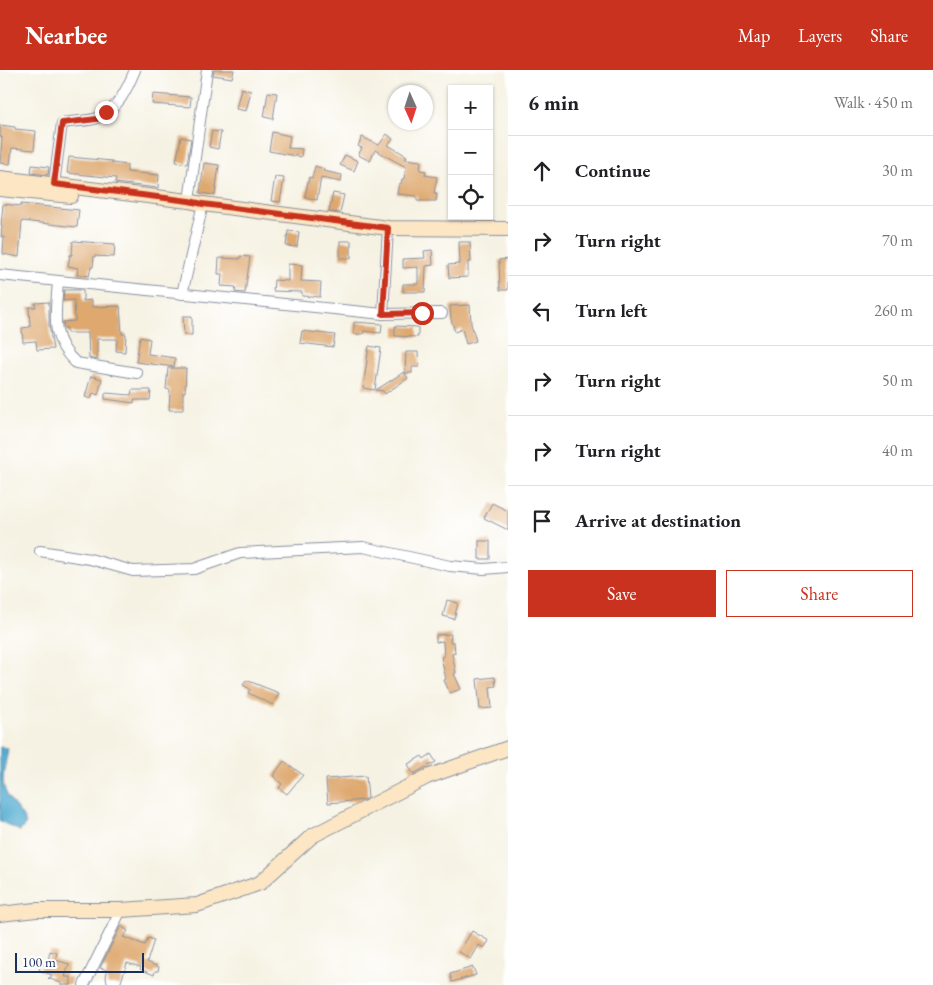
<!DOCTYPE html>
<html lang="en">
<head>
<meta charset="utf-8">
<style>
  :root { --surface:#fff; --page:#f6f6f6; --text:#202124; --muted:#757577; --line:#e0e0e0; --accent:#c8321e }
  body { margin:0; font-family:"EB Garamond",serif; background:var(--page); color:var(--text) }
  .controls { position:absolute; right:15px; top:15px; display:grid; overflow:hidden; border-radius:0px; box-shadow:0 1px 4px #0004 }
  .controls button { width:45px; height:45px; display:grid; place-items:center; padding:0; border:0; border-bottom:1px solid var(--line); background:var(--surface); color:var(--text); font:25px sans-serif }
  .compass { position:absolute; left:388px; top:15px; width:45px; height:45px; border-radius:50%; background:var(--surface); box-shadow:0 1px 4px #0004; rotate:177deg }
  .scale { position:absolute; left:15px; bottom:12px; width:129px; box-sizing:border-box; padding-left:5px; border:2px solid #1b2f5e; border-top:0; font-size:14px; line-height:18px; white-space:nowrap; color:#1b2f5e; -webkit-text-stroke:4px #fff; paint-order:stroke }
  .stop { position:absolute; width:15px; height:15px; margin:-11px; border:4px solid #c8321e; border-radius:50%; background:#fff }
  .stop.end { background:#c8321e; border-color:#fff; box-shadow:0 1px 5px #0008 }
  .list { margin:0; padding:0; list-style:none }
  h2 { display:flex; justify-content:space-between; align-items:center; height:65px; margin:0; padding:0 20px; font-size:21px }
  h2 small { font-size:16px; font-weight:400; color:var(--muted) }
  .list li { display:grid; grid-template-columns:32px 1fr auto; gap:15px; align-items:center; box-sizing:border-box; height:70px; padding:0 20px; border-top:1px solid var(--line) }
  .list b { display:block; font-size:19px; white-space:nowrap }
  .list em { font-size:16px; font-style:normal; color:var(--muted) }
  .actions { display:flex; gap:10px; padding:15px 20px }
  .actions a { flex:1; padding:11px 0; border:1px solid var(--accent); border-radius:0px; text-align:center; font-size:18px; color:var(--accent) }
  .actions .main { background:var(--accent); color:#fff }
  .icon { flex:none; width:28px; height:28px; fill:none; stroke:currentColor; stroke-width:2; stroke-linecap:round; stroke-linejoin:round }
  .map { position:relative; flex:none; width:508px; height:915px; overflow:hidden }
  header { display:flex; align-items:center; gap:30px; box-sizing:border-box; height:70px; padding:0 25px; background:var(--accent); color:#fff }
  header strong { font-size:24px }
  nav { display:flex; gap:28px; margin-inline-start:auto; font-size:18px }
  main { display:flex }
  aside { flex:1; background:var(--surface) }
  .map>svg:first-child { display:block }
  .water { fill:#54add1; stroke:#386e98 }
  .building { fill:#dea86e }
  .lines { fill:none; stroke-linecap:round; stroke-linejoin:round }
  .street-casing { stroke:#8890a0; stroke-width:12 }
  .secondary-casing { stroke:#8890a0; stroke-width:16 }
  .street { stroke:#fff; stroke-width:10 }
  .secondary { stroke:#fce6c4; stroke-width:14 }
  .route { stroke:#c8321e; stroke-width:6 }
</style>
</head>
<body>
<header>
<strong>Nearbee</strong>
<nav><a>Map</a><a>Layers</a><a>Share</a></nav>
</header>
<main>
<div class="map">
<svg width="508" height="915" viewBox="0 0 508 915">
  <rect width="100%" height="100%" fill="#fff"/>
  <filter id="ink" filterUnits="userSpaceOnUse"><feTurbulence type="fractalNoise" baseFrequency=".02" numOctaves="2"/><feDisplacementMap in="SourceGraphic" scale="10" xChannelSelector="R" yChannelSelector="G"/><feConvolveMatrix kernelMatrix="1 2 1 2 8 2 1 2 1" color-interpolation-filters="sRGB"/></filter>
  <filter id="wash" filterUnits="userSpaceOnUse"><feTurbulence type="fractalNoise" baseFrequency=".0096" numOctaves="4" result="noise"/><feDisplacementMap in="SourceGraphic" scale="20" xChannelSelector="R" yChannelSelector="G"/><feGaussianBlur stdDeviation="1.12" result="paint"/><feColorMatrix in="noise" values="0 0 0 0 0 0 0 0 0 0 0 0 0 0 0 0 0 1.4 0 .05"/><feComposite in="paint" operator="in"/></filter>
  <g filter="url(#wash)">
    <rect width="100%" height="100%" fill="#f6f2e3"/>
    <!-- water -->
    <path class="water" d="M0,677L8,678C7,688 1,707 4,717C7,731 22,741 26,754L20,761L0,751Z"/>
    <g id="blocks">
      <!-- building -->
      <g class="building">
        <path d="M214,0H234L232,8L213,5Z"/>
        <path d="M241,18L251,21L246,41L236,39Z"/>
        <path d="M268,22L277,23L273,49L264,47Z"/>
        <path d="M153,24L191,27L190,37L152,34Z"/>
        <path d="M0,55L15,57V59L36,61L34,80L12,78L10,94L0,93L2,67H0Z"/>
        <path d="M212,61L221,62L218,79L209,77Z"/>
        <path d="M272,62L290,66L288,78L302,79L301,87L269,81Z"/>
        <path d="M387,64L393,69L388,75L407,86L405,89L421,91L420,100L426,101L425,105L437,107L434,123H437L436,131H417V126L397,124L399,114H401L402,109H404L406,97L375,80L370,91L358,85L362,78L358,76L362,67L379,75Z"/>
        <path d="M181,67L191,69L187,94L176,92Z"/>
        <path d="M345,85L358,91L354,101L340,95Z"/>
        <path d="M69,87L112,91V93L127,95V102L159,105L158,118L115,113L116,108L67,103Z"/>
        <path d="M204,93L219,95L215,125L200,123Z"/>
        <path d="M32,95L49,97L48,105L31,103Z"/>
        <path d="M315,96L324,99L323,101L342,105L341,112L321,108L317,130L305,127L309,107L312,108Z"/>
        <path d="M275,107L284,108L280,132L271,131Z"/>
        <path d="M333,123L344,125L340,143L329,142Z"/>
        <path d="M3,134L21,136V134L79,140L77,157L22,151L19,187L3,184L4,167H1L2,156H1Z"/>
        <path d="M288,161L299,162L297,177L286,176Z"/>
        <path d="M73,171L115,174L114,187L94,186L93,197H91L89,206L77,205L78,198L68,196L70,185H72Z"/>
        <rect x="340" y="171" width="11" height="17"/>
        <path d="M459,172H470L471,192H468V207L449,208L448,195L460,194Z"/>
        <path d="M432,180L433,195L426,196L425,222H403V214H418V197L403,198V189L425,188L424,181Z"/>
        <path d="M240,186L250,187L245,223L235,222L236,217L221,216L222,204H218L219,188L240,189Z"/>
        <path d="M508,189V220H500L499,190Z"/>
        <path d="M288,194L302,195L301,211L321,212L320,227L302,226V222L273,221L274,210L288,211Z"/>
        <path d="M64,220H83V231L92,230V237L120,236L122,264H126L125,282L116,281L117,269H97V290L89,288L88,263H67V258H64L63,252L75,251L74,230L63,231Z"/>
        <path d="M49,232V255L53,279L37,280L36,271L23,272L22,258L30,257L29,237H36L35,233Z"/>
        <path d="M470,235L471,254L476,271L466,274L462,259L455,262L451,249L450,236Z"/>
        <path d="M183,246H192V265H184Z"/>
        <path d="M354,252L382,254L381,263L364,261L363,264H354Z"/>
        <path d="M395,256L418,257V267L395,266Z"/>
        <path d="M302,261L335,265L333,277L300,273Z"/>
        <path d="M140,267L150,269L148,284L175,288L174,297L136,292Z"/>
        <path d="M369,276L381,278L375,320L363,318Z"/>
        <path d="M406,282H418L419,297H412V303H405Z"/>
        <path d="M168,298H186L185,322H183V340H169L170,320L166,319Z"/>
        <path d="M404,302L408,308L385,324L383,321L376,320Z"/>
        <path d="M91,306L102,309L98,325L93,323L91,329L85,327Z"/>
        <path d="M132,320H151L150,330H134V333L105,329V323L131,325Z"/>
        <path d="M492,433L508,441V460L484,448Z"/>
        <rect x="479" y="471" width="11" height="18"/>
        <path d="M447,530L458,533L454,549L443,546Z"/>
        <path d="M451,564L450,572H454L455,583L452,584L456,603L454,604L461,619L450,623L444,610L446,609L441,587L444,586L443,571L436,572V565Z"/>
        <path d="M495,607L496,616L490,617L492,638L480,639L477,609Z"/>
        <path d="M246,610L279,623L273,635L248,623L250,619L243,615Z"/>
        <path d="M431,684L436,692L413,704L408,694L422,686L424,689Z"/>
        <path d="M284,691L303,705L287,724L279,718L282,714L273,706Z"/>
        <path d="M366,706L368,728L364,730L328,733L326,709Z"/>
        <path d="M121,856L128,861L123,867L145,875L148,868L154,870L147,892L159,897L158,901H155L154,905L140,899L141,897L127,893L120,915H108L106,908L107,900L100,898Z"/>
        <path d="M472,861L489,871L484,878L479,875L471,889L459,882Z"/>
        <path d="M50,881L57,883L55,890L69,894L65,907H71V915H61V913L48,908H50L52,905L39,900L41,894L47,896Z"/>
        <path d="M473,897L476,905L452,912L450,904Z"/>
      </g>
    </g>
  </g>
  <g filter="url(#ink)">
    <use href="#blocks" fill-opacity="0" stroke="#8890a0" stroke-width="1"/>
    <g class="lines">
      <defs>
        <g id="street">
          <path d="M54,114L62,53C71,51 92,51 97,48C118,40 127,19 135,0"/>
          <path d="M189,131L207,0"/>
          <path d="M0,205L383,244L442,243"/>
          <path d="M58,211C56,244 49,268 76,293L137,303"/>
          <path d="M182,224L203,134"/>
          <path d="M383,244L388,158"/>
          <path d="M40,481L90,489L133,501L194,499L240,483L363,477L450,496L484,499L508,497"/>
          <path d="M84,915L121,840"/>
        </g>
        <g id="secondary">
          <path d="M0,108L189,131L203,134L388,158L508,159"/>
          <path d="M0,119L71,126"/>
          <path d="M0,844L36,840H121L197,835L260,813L312,766L427,707L508,678"/>
        </g>
      </defs>
      <!-- street casing -->
      <use href="#street" class="street-casing"/>
      <!-- secondary casing -->
      <use href="#secondary" class="secondary-casing"/>
      <!-- street -->
      <use href="#street" class="street"/>
      <!-- secondary -->
      <use href="#secondary" class="secondary"/>
    </g>
  </g>
  <g class="lines" filter="url(#ink)">
    <!-- route -->
    <path class="route" d="M106,42L97,49L62,53L54,114L189,131L203,134L388,158L383,244L422,243"/>
  </g>
</svg>
<div class="controls">
<button>+</button>
<button>−</button>
<button><svg class="icon" aria-label="locate" viewBox="0 0 24 24"><circle cx="12" cy="12" r="6"/><path d="M12 2v4M12 18v4M2 12h4M18 12h4"/></svg></button>
</div>
<svg class="compass" viewBox="-18 -18 36 36"><path d="M0-13l5 13h-10z" fill="#e53935"/><path d="M0 13l5-13h-10z" fill="#757577"/></svg>
<div class="scale">100 m</div>
<div class="stop" style="left:422px;top:243px"></div>
<div class="stop end" style="left:106px;top:42px"></div>
</div>
<aside>
<h2>6 min<small>Walk · 450 m</small></h2>
<ul class="list">
<li><svg class="icon" aria-label="ahead" viewBox="0 0 24 24"><path d="M12 20V5M6 11l6-6 6 6"/></svg><div><b>Continue</b></div><em>30 m</em></li>
<li><svg class="icon" aria-label="right" viewBox="0 0 24 24"><path d="M7 20v-9h11M14 6l5 5-5 5"/></svg><div><b>Turn right</b></div><em>70 m</em></li>
<li><svg class="icon" aria-label="left" viewBox="0 0 24 24"><path d="M17 20v-9H6M10 6l-5 5 5 5"/></svg><div><b>Turn left</b></div><em>260 m</em></li>
<li><svg class="icon" aria-label="right" viewBox="0 0 24 24"><path d="M7 20v-9h11M14 6l5 5-5 5"/></svg><div><b>Turn right</b></div><em>50 m</em></li>
<li><svg class="icon" aria-label="right" viewBox="0 0 24 24"><path d="M7 20v-9h11M14 6l5 5-5 5"/></svg><div><b>Turn right</b></div><em>40 m</em></li>
<li><svg class="icon" aria-label="arrive" viewBox="0 0 24 24"><path d="M6 21V4h12l-3 4 3 4H6"/></svg><div><b>Arrive at destination</b></div></li>
</ul>
<div class="actions"><a class="main">Save</a><a>Share</a></div>
</aside>
</main>
</body>
</html>
